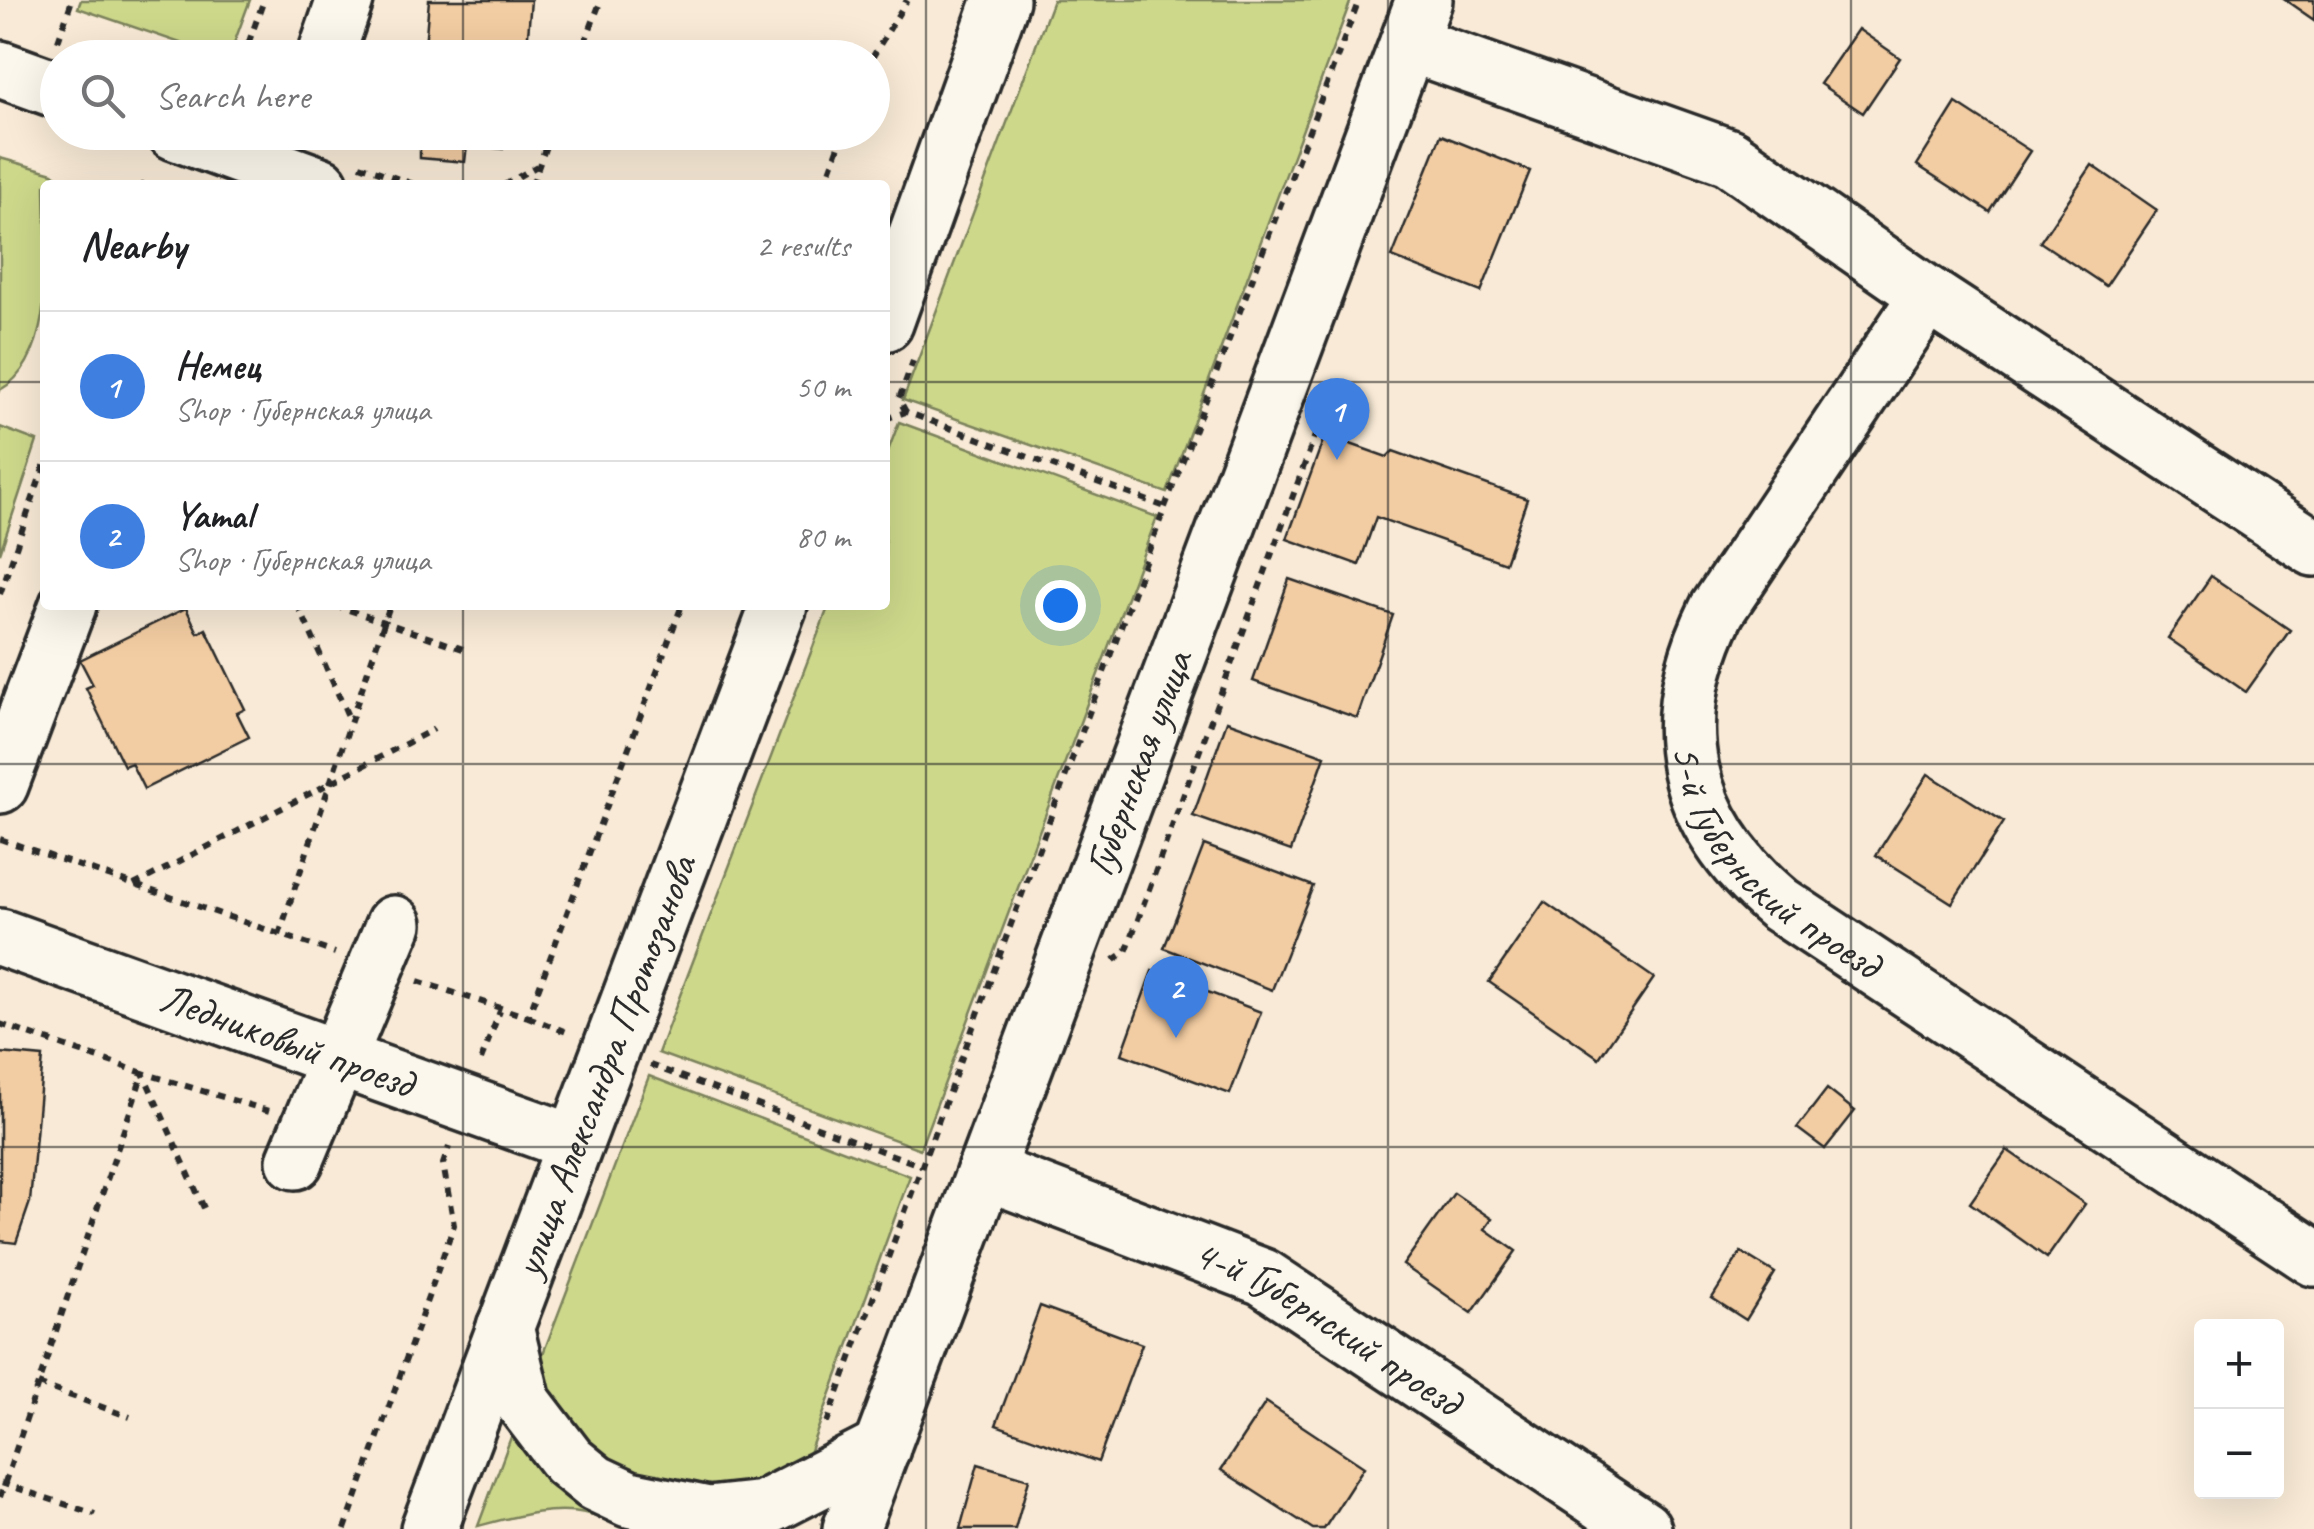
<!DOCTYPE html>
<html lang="en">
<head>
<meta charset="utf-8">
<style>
  :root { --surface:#fff; --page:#f6f6f6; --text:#202124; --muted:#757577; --line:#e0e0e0; --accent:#d1495b }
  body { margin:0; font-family:Caveat,sans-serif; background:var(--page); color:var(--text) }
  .controls { position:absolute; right:30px; bottom:30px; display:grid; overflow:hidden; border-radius:10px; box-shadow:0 10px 40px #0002 }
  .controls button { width:90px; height:90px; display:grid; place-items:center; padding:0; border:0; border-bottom:2px solid var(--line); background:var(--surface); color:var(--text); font:50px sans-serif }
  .you { position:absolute; left:1060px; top:605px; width:35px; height:35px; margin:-25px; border:8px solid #fff; border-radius:50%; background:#1a73e8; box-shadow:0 0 0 15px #1a73e833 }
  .badge { display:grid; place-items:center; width:65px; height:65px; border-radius:50%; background:var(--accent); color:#fff; font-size:32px; font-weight:700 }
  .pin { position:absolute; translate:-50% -82px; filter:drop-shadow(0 2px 5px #0008) }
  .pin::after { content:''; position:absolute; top:52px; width:35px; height:30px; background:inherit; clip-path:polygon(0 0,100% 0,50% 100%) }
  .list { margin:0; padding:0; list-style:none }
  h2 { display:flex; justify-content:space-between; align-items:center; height:130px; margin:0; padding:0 40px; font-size:42px }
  h2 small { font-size:32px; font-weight:400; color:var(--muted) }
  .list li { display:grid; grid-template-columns:65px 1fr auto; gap:30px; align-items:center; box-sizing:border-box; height:150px; padding:0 40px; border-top:2px solid var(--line) }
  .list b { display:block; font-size:38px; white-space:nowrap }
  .list p { margin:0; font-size:32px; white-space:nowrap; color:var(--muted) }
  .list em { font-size:32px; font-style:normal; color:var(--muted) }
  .icon { flex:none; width:55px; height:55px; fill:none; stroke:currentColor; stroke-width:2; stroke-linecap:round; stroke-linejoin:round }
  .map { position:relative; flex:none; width:2314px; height:1529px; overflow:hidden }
  .search { position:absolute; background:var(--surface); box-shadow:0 10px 40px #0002; left:40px; top:40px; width:850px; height:110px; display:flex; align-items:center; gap:25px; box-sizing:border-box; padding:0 35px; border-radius:55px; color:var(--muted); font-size:38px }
  .panel { position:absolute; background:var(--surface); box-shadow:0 10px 40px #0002; left:40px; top:180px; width:850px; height:430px; border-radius:10px }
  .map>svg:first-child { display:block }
  .green { fill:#cdd88b; stroke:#7c825b; stroke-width:2.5 }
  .building { fill:#f2cca2; stroke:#2b2b2b; stroke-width:2.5 }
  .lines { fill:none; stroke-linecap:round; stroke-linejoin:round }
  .minor-casing { stroke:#2b2b2b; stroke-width:62 }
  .path { stroke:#2b2b2b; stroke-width:6; stroke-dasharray:8 8; stroke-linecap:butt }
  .minor { stroke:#fbf7ec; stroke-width:55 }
  .grid { fill:none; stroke:#2b2b2b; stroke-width:2.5; stroke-opacity:0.55 }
  .labels { text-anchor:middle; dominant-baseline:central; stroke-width:8; stroke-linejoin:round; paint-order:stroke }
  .street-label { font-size:42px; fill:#2b2b2b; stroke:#fbf7ec }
</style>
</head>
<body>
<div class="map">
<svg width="2314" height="1529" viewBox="0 0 2314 1529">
  <rect width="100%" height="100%" fill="#f8ead6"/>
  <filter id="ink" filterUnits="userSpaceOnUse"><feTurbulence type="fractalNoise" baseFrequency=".01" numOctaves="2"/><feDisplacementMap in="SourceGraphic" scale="20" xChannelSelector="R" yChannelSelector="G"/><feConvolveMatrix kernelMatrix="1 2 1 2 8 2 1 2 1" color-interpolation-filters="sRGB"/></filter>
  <g filter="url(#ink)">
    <!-- green -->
    <g class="green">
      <path d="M81,0H250L229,57L224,58L78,8Z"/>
      <path d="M1053,0H1351L1167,493L903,400Z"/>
      <path d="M0,158L53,173L68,185H45C45,243 59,357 0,390Z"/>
      <path d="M899,422L1157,517L920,1149L658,1053L829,605H885V459Z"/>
      <path d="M0,427L37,441L0,553Z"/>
      <path d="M649,1076L910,1176L804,1467L760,1489L662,1491L582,1446L536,1372Z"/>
      <path d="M517,1421L667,1529C632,1529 622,1522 589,1514C553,1505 513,1517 478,1526Z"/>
    </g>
    <!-- building -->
    <g class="building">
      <path d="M429,0H531L526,58H424Z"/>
      <path d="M2285,0H2314V20Z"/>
      <path d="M1858,29L1900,58L1863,113L1820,84Z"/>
      <path d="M1956,103L2030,151L1990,212L1917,165Z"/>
      <path d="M420,132H511L503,149L467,145L465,162L420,158Z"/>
      <path d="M1441,135L1530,171L1481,292L1392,257Z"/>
      <path d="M2092,165L2157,210L2106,286L2040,242Z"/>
      <path d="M1325,435L1387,457L1393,451L1527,499L1505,563L1376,517L1359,565L1287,539Z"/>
      <path d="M2211,576L2290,630L2246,692L2168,638Z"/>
      <path d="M1289,579L1393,615L1357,718L1253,681Z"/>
      <path d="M186,608L198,633L206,629L245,709L237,713L249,737L144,789L131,763L124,766L86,688L93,685L80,660Z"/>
      <path d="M1227,721L1325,756L1291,851L1193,816Z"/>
      <path d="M1928,774L2004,822L1952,903L1876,855Z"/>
      <path d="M1204,845L1313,886L1272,990L1164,948Z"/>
      <path d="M1544,902L1654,978L1599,1058L1489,982Z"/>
      <path d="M1152,971L1261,1012L1230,1094L1122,1054Z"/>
      <path d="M0,1053L43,1057L30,1202L16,1243L0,1241Z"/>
      <path d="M1827,1089L1855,1111L1825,1149L1797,1128Z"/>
      <path d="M2007,1150L2085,1204L2047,1258L1970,1203Z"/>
      <path d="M1454,1193L1492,1219L1485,1229L1516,1251L1472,1313L1403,1265Z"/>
      <path d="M1741,1252L1775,1273L1746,1320L1712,1298Z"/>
      <path d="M1040,1306L1142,1344L1098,1462L996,1425Z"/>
      <path d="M1266,1402L1364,1467L1324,1529H1313L1221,1470Z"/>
      <path d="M978,1464L1029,1479L1015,1529H960Z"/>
    </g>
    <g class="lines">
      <defs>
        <g id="minor">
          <path d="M1408,43L1729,157L1928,295L2314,548"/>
          <path d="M325,58L345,0"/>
          <path d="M0,69L58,90"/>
          <path d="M175,132L320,185"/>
          <path id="s1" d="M1928,295L1717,610C1661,724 1682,822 1779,904L2314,1258"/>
          <path d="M885,323L1001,0"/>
          <path d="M0,785L68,605"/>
          <path id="s2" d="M0,937L574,1143"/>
          <path d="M295,1161L394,924"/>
          <path id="s3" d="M985,1171L1263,1277L1643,1529"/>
          <path d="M505,1327L523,1402L568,1461L595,1483L629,1499L708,1515L763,1509L882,1448"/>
          <path id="s4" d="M429,1529L779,605"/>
          <path id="s5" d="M851,1529L1424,0"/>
        </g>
      </defs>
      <!-- minor casing -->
      <use href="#minor" class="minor-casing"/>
      <!-- path -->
      <g class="path">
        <path d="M58,41L72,0"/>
        <path d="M243,58L264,0"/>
        <path d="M579,58L601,0"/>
        <path d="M872,58L907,0"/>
        <path d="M360,165L416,185"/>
        <path d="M140,185H152"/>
        <path d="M504,185L537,166"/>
        <path d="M532,185L551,132"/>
        <path d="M825,185L844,132"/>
        <path d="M906,412L899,399L913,361"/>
        <path d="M885,419L906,412L1165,507"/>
        <path d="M0,594L45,463"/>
        <path d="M298,605L348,716"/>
        <path d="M334,605L463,649"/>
        <path d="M0,839L335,953"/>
        <path d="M134,885L434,729"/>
        <path d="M279,935L390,605"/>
        <path d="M1114,960L1126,952L1328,400"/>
        <path d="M418,981L528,1017L682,605"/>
        <path d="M528,1017L569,1033"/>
        <path d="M0,1024L143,1073L0,1497"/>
        <path d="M481,1060L500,1011"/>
        <path d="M650,1065L922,1166"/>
        <path d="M204,1208L143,1073L269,1111"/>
        <path d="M38,1384L130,1417"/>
        <path d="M827,1423L1165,507L1359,0"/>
        <path d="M1,1483L95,1514"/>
        <path d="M345,1529L454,1225L443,1164L449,1147"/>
      </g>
      <!-- minor -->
      <use href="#minor" class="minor"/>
    </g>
  </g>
  <!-- grid -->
  <path class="grid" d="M463,0V58M926,0V1529M1388,0V1529M1851,0V1529M463,132V185M0,382H45M885,382H2314M463,605V1529M0,764H2314M0,1147H2314"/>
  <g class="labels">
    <!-- street labels -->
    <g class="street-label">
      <text stroke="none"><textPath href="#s5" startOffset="818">Губернская улица</textPath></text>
      <text stroke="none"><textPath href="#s1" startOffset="672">5-й Губернский проезд</textPath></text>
      <text stroke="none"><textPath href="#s2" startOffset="305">Ледниковый проезд</textPath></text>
      <text stroke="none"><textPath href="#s4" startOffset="495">улица Александра Протозанова</textPath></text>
      <text stroke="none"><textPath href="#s3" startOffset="378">4-й Губернский проезд</textPath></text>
    </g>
  </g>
</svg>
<div class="controls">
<button>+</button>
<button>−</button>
</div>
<div class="you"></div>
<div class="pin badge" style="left:1337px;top:460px;background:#3f7fe0">1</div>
<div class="pin badge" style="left:1176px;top:1038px;background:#3f7fe0">2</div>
<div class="search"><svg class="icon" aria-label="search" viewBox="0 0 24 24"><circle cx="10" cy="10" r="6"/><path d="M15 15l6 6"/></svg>Search here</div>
<section class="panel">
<h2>Nearby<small>2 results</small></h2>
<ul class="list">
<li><span class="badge" style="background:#3f7fe0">1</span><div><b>Немец</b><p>Shop · Губернская улица</p></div><em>50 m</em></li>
<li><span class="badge" style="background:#3f7fe0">2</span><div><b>Yamal</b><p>Shop · Губернская улица</p></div><em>80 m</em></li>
</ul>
</section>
</div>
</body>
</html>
